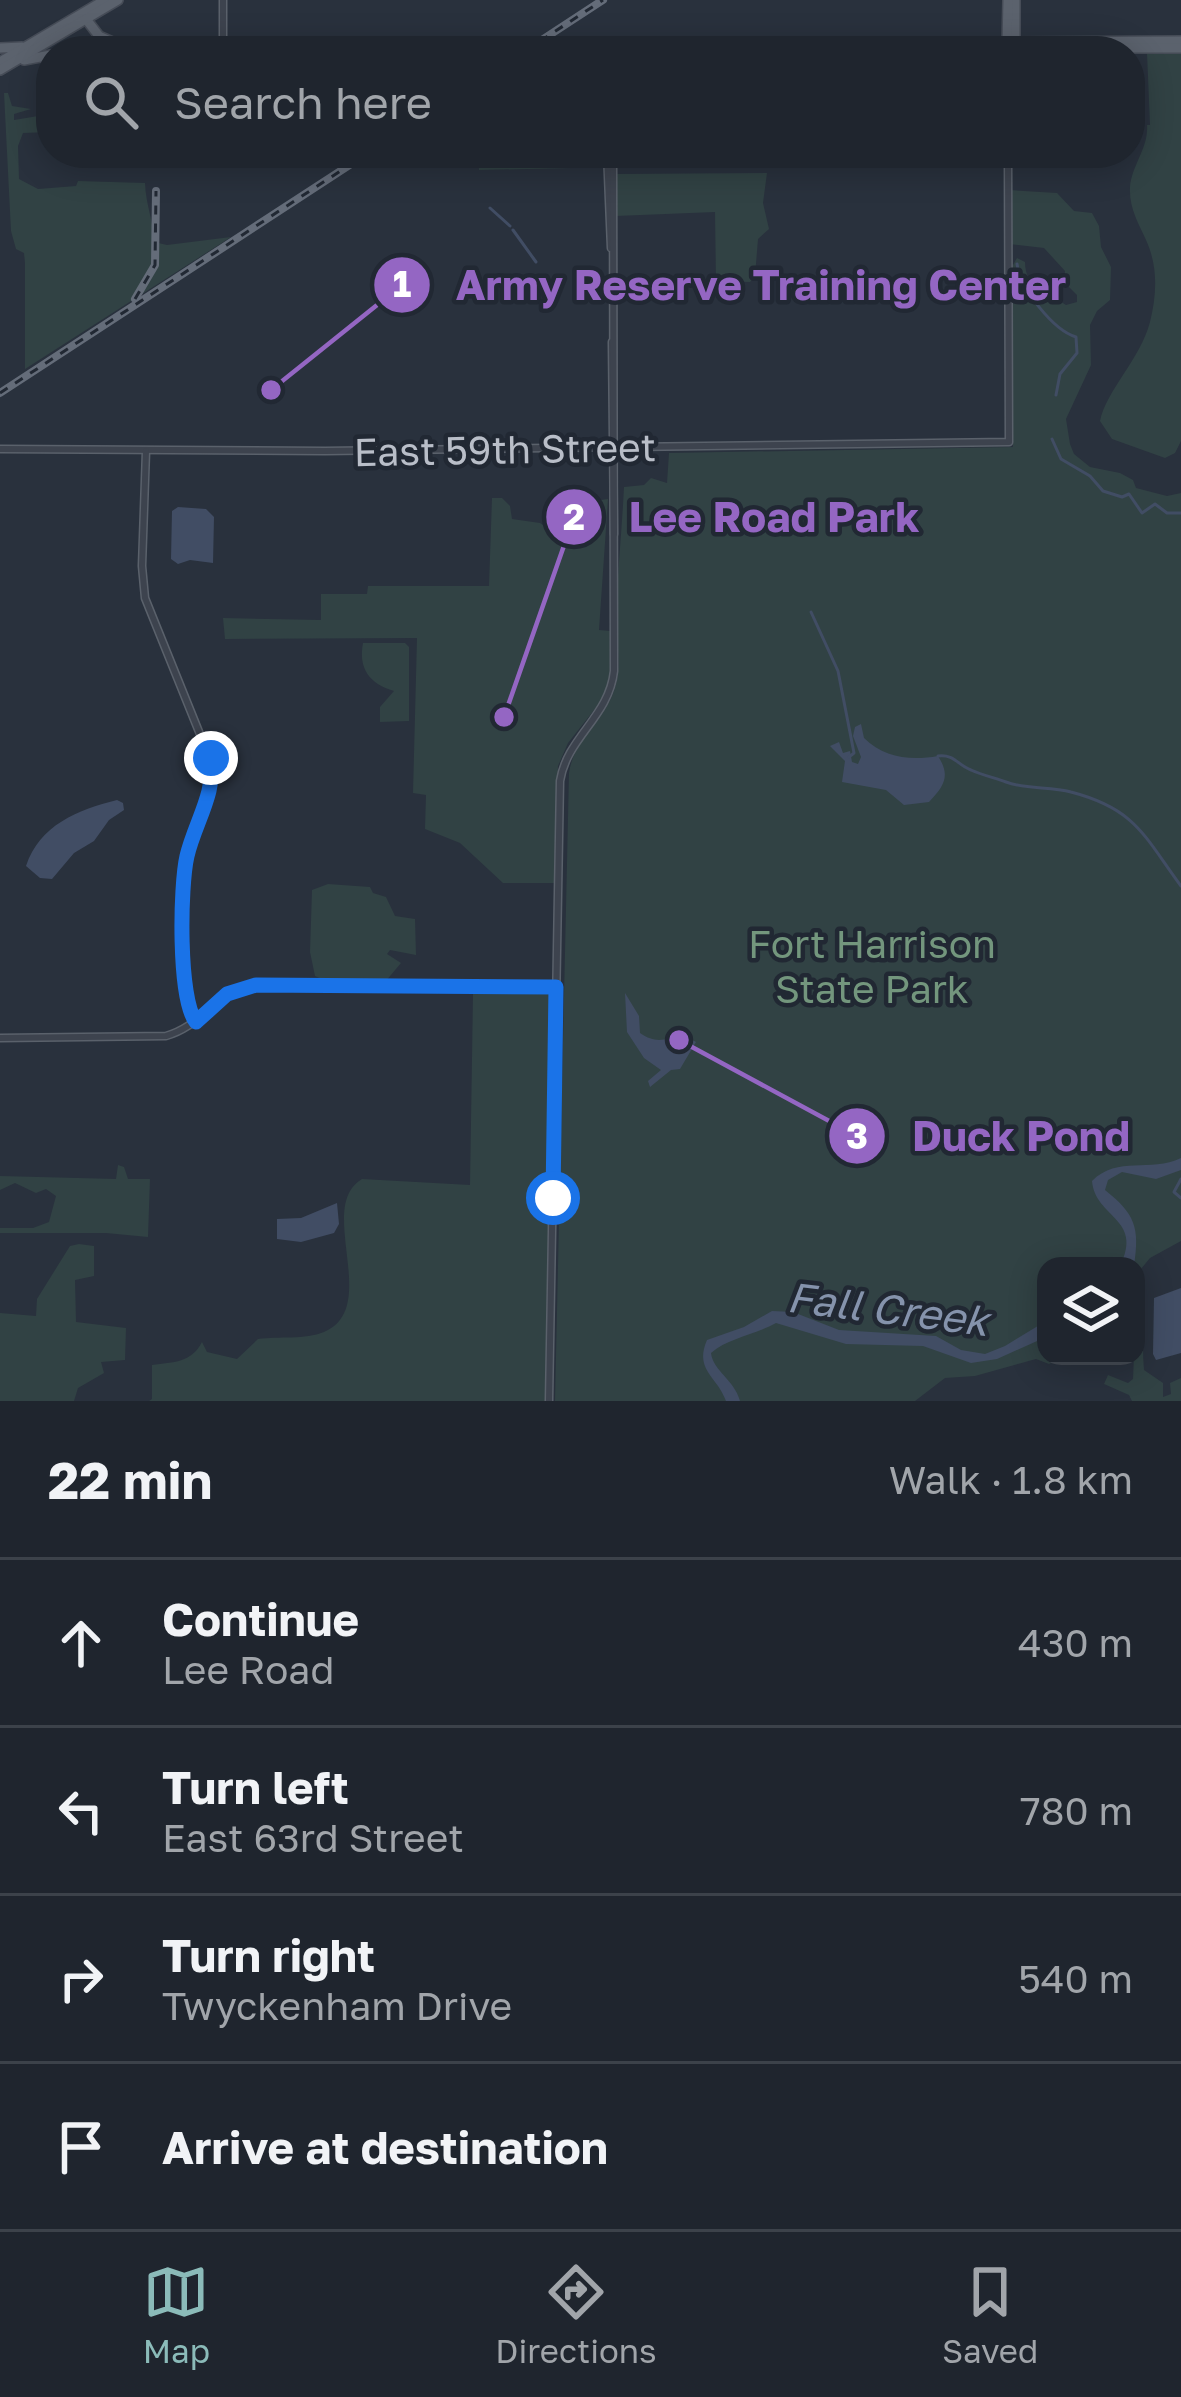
<!DOCTYPE html>
<html lang="en">
<head>
<meta charset="utf-8">
<style>
  :root { --surface:#1f252e; --page:#272d36; --text:#f1f3f6; --muted:#a1a5aa; --line:#3c424a; --accent:#8bbbb9 }
  body { margin:0; font-family:"Golos Text",sans-serif; background:var(--page); color:var(--text) }
  .controls { position:absolute; right:36px; bottom:36px; display:grid; overflow:hidden; border-radius:24px; box-shadow:0 6px 30px #0003 }
  .controls button { width:108px; height:108px; display:grid; place-items:center; padding:0; border:0; border-bottom:3px solid var(--line); background:var(--surface); color:var(--text); font:60px sans-serif }
  .stop { position:absolute; width:36px; height:36px; margin:-27px; border:9px solid #1a73e8; border-radius:50%; background:#fff }
  .stop.end { background:#1a73e8; border-color:#fff; box-shadow:0 3px 12px #0008 }
  .list { margin:0; padding:0; list-style:none }
  h2 { display:flex; justify-content:space-between; align-items:center; height:156px; margin:0; padding:0 48px; font-size:51px }
  h2 small { font-size:39px; font-weight:400; color:var(--muted) }
  .list li { display:grid; grid-template-columns:78px 1fr auto; gap:36px; align-items:center; box-sizing:border-box; height:168px; padding:0 48px; border-top:3px solid var(--line) }
  .list b { display:block; font-size:45px; white-space:nowrap }
  .list p { margin:0; font-size:39px; white-space:nowrap; color:var(--muted) }
  .list em { font-size:39px; font-style:normal; color:var(--muted) }
  .icon { flex:none; width:66px; height:66px; fill:none; stroke:currentColor; stroke-width:2; stroke-linecap:round; stroke-linejoin:round }
  .map { position:relative; flex:none; width:1181px; height:1401px; overflow:hidden }
  .search { position:absolute; background:var(--surface); box-shadow:0 6px 30px #0003; left:36px; right:36px; top:36px; height:132px; display:flex; align-items:center; gap:30px; box-sizing:border-box; padding:0 42px; border-radius:48px; color:var(--muted); font-size:45px }
  .sheet { height:828px; background:var(--surface) }
  nav { display:flex; justify-content:space-around; align-items:center; box-sizing:border-box; height:168px; border-top:3px solid var(--line); background:var(--surface); font-size:33px; color:var(--muted) }
  nav a { display:grid; justify-items:center; gap:6px }
  nav .on { color:var(--accent) }
  .map>svg:first-child { display:block }
  .green { fill:#314244 }
  .water { fill:#414d64 }
  .lines { fill:none; stroke-linecap:round; stroke-linejoin:round }
  .stream { stroke:#414d64; stroke-width:3 }
  .minor-casing { stroke:#5a616b; stroke-width:9 }
  .major-casing { stroke:#464c57; stroke-width:12 }
  .minor { stroke:#3d434e; stroke-width:6 }
  .major { stroke:#5b626d; stroke-width:9 }
  .rail-casing { stroke:#646c79; stroke-width:8 }
  .rail { stroke:#212833; stroke-width:3; stroke-dasharray:9; stroke-linecap:butt }
  .major-bridge-casing { stroke:#464c57; stroke-width:12; stroke-linecap:butt }
  .major-bridge { stroke:#5b626d; stroke-width:9 }
  .route { stroke:#1a73e8; stroke-width:15 }
  .labels { text-anchor:middle; dominant-baseline:central; stroke-width:9; stroke-linejoin:round; paint-order:stroke }
  .street-label { font-size:39px; fill:#b9bec8; stroke:#212833 }
  .park-label { font-size:39px; fill:#73967d; stroke:#212833 }
  .water-label { font-size:42px; font-style:italic; fill:#8593ac; stroke:#212833 }
  .leader { fill:none; stroke:#9466c3; stroke-width:4.5 }
  .callout-dot { fill:#9466c3; stroke:#212833; stroke-width:4.5 }
  .mark-label { font-size:36px; text-anchor:middle; font-weight:bold; fill:#fff }
  .callout-label { font-size:42px; text-anchor:middle; font-weight:bold; fill:#9466c3; stroke:#212833; stroke-width:9; stroke-linejoin:round; paint-order:stroke }
</style>
</head>
<body>
<div class="map">
<svg width="1181" height="1401" viewBox="0 0 1181 1401">
  <rect width="100%" height="100%" fill="#29313d"/>
  <!-- green -->
  <g class="green">
    <path d="M1181,49V441L1175,453L1165,458L1112,439L1100,421C1107,389 1140,360 1150,322C1157,294 1158,266 1146,240C1138,222 1129,208 1130,187C1132,165 1149,147 1147,125H1150L1147,53Z"/>
    <path d="M4,93H8L12,106L31,109L14,114V120L50,114V132L23,133L18,146L19,179L38,189L76,186L78,181L145,183C146,206 153,218 154,242L167,245L231,237L25,369V263L24,253L16,249L11,231Z"/>
    <path d="M478,153H572L573,168L479,170Z"/>
    <path d="M767,173L763,203L769,229L758,239L755,276L750,282L716,281L715,212L616,216L617,174Z"/>
    <path d="M1010,190L1057,193L1074,211L1092,213L1099,226L1101,247L1111,267L1110,300L1097,311L1090,325L1091,365L1066,419L1070,444L1074,454L1090,467L1120,473L1133,480L1136,488L1167,496L1181,493V1241L1150,1258L1136,1275V1266H1046V1356H1066L1049,1364L1036,1359L975,1376L945,1378L915,1401H555L569,773C574,737 607,721 616,684C622,661 615,633 616,609C618,568 622,528 624,487L644,485L651,478L667,483L669,453L1013,447V265L1017,258L1025,262C1025,289 1048,292 1066,305L1077,302V295L1064,282L1065,271L1044,248L1009,244Z"/>
    <path d="M492,498H502L510,506L512,519L540,523L549,529L571,521L572,504L608,499L599,630L610,631V673L606,695L568,743L558,766L554,883H503L460,843L425,829L426,795L413,793L417,638L225,639L223,618L321,620V594H367L368,586H489Z"/>
    <path d="M363,643H405L409,647V721L380,722V707L394,691C370,684 358,669 363,643Z"/>
    <path d="M328,884L370,887L373,893L386,897L395,916L415,919L416,955L390,950L387,954L401,963L385,982L326,981L315,976L310,952L312,890Z"/>
    <path d="M476,989L550,991L552,997L546,1401H149L152,1399V1365C174,1362 191,1363 202,1342L207,1352L237,1359L258,1339C279,1336 305,1340 324,1332C382,1307 315,1207 362,1179L470,1185L473,994Z"/>
    <path d="M118,1165L124,1167L128,1179H150L148,1237L106,1233H0V1228H33L49,1222L56,1196L46,1189L36,1193L15,1183L0,1190V1176L116,1179Z"/>
    <path d="M79,1244L94,1246V1276L75,1280L76,1322L126,1328L125,1360L101,1362L104,1373L78,1388L74,1401H0V1313L36,1316L37,1299L70,1246Z"/>
    <path d="M1142,1274C1147,1307 1141,1337 1144,1370L1163,1383V1397L1171,1394L1170,1383L1181,1378V1401H1132L1129,1395L1104,1384L1108,1375L1128,1383L1133,1379L1137,1287Z"/>
  </g>
  <!-- water -->
  <g class="water">
    <path d="M178,507L206,509L214,517L213,563L190,560L178,564L171,559L172,511Z"/>
    <path d="M861,724L864,738C884,758 911,761 938,756C951,776 944,786 929,802L904,805L886,790L842,782L845,761L830,746L839,742L843,753L850,751L852,762L858,764L861,757L853,736L855,727Z"/>
    <path d="M117,800L123,803L124,810L109,820L94,841L74,853L52,879L40,878L26,866C40,825 77,810 117,800Z"/>
    <path d="M625,993L639,1016L640,1033C656,1044 665,1040 682,1034L696,1042L680,1069L671,1070L650,1087L648,1081L661,1070L644,1058L627,1032Z"/>
    <path d="M1181,1158V1170L1156,1179L1122,1172L1108,1180L1105,1190C1135,1214 1140,1227 1134,1266H1120C1144,1218 1095,1218 1092,1181C1118,1155 1150,1173 1181,1158Z"/>
    <path d="M337,1203L339,1224L334,1233L301,1242L277,1239V1219L301,1218Z"/>
    <path d="M1181,1288V1353L1156,1360L1153,1354L1154,1298Z"/>
    <path d="M772,1311L793,1312L839,1330L936,1336L961,1350L985,1354L1005,1346L1046,1321V1337L997,1359L971,1363L923,1346L846,1344L776,1323C755,1335 728,1338 711,1353C713,1371 734,1379 740,1401H726C717,1376 694,1370 707,1340L744,1327Z"/>
  </g>
  <g class="lines">
    <!-- stream -->
    <g class="stream">
      <path d="M490,208L510,226"/>
      <path d="M513,230L536,262"/>
      <path d="M1017,264C1020,288 1053,330 1076,337L1077,353L1060,374L1056,395"/>
      <path d="M1052,439L1061,459L1090,476L1103,491L1122,497L1129,494L1142,513L1155,504L1167,513H1181"/>
      <path d="M811,612L838,671L854,753L849,757"/>
      <path d="M938,756C955,754 957,765 971,770C982,775 995,778 1006,782C1027,790 1050,786 1071,792C1136,809 1144,836 1181,886"/>
      <path d="M1181,1179L1174,1192L1181,1198"/>
    </g>
    <defs>
      <g id="minor">
        <path d="M223,50V0"/>
        <path d="M1007,51V48"/>
        <path d="M1015,51V48"/>
        <path d="M607,153L611,248"/>
        <path d="M612,342L614,534"/>
        <path d="M0,449L325,451L1009,442L1008,153"/>
        <path d="M146,451L142,566L145,598L212,764C214,797 196,824 188,854C180,884 178,999 196,1022"/>
        <path d="M0,1038L166,1036C202,1026 218,991 256,985L556,987"/>
        <path d="M549,1401L560,781C567,737 609,717 614,671L613,153"/>
      </g>
      <g id="major">
        <path d="M86,19L99,36L126,48L492,45"/>
        <path d="M1015,42V0"/>
        <path d="M1007,43L1008,0"/>
        <path d="M574,45L1181,41"/>
        <path d="M0,48L22,47"/>
        <path d="M1045,48H1181"/>
        <path d="M602,50L672,51"/>
        <path d="M252,51H356"/>
        <path d="M725,51H739"/>
        <path d="M758,51L926,49"/>
        <path d="M24,60L51,55"/>
        <path d="M0,62L105,0"/>
        <path d="M0,70L118,0"/>
      </g>
    </defs>
    <!-- minor casing -->
    <use href="#minor" class="minor-casing"/>
    <!-- major casing -->
    <use href="#major" class="major-casing"/>
    <!-- minor -->
    <use href="#minor" class="minor"/>
    <!-- major -->
    <use href="#major" class="major"/>
    <defs>
      <g id="rail">
        <path d="M525,51L603,0"/>
        <path d="M135,299L155,265L156,191"/>
        <path d="M0,393L368,153"/>
      </g>
    </defs>
    <!-- rail casing -->
    <use href="#rail" class="rail-casing"/>
    <!-- rail -->
    <use href="#rail" class="rail"/>
    <defs>
      <path id="major-bridge" d="M492,45H574"/>
    </defs>
    <!-- major-bridge casing -->
    <use href="#major-bridge" class="major-bridge-casing"/>
    <!-- major-bridge -->
    <use href="#major-bridge" class="major-bridge"/>
  </g>
  <g class="lines">
    <!-- route -->
    <path class="route" d="M211,758C216,794 195,822 187,856C180,886 178,999 196,1022L227,994L256,985L556,987L553,1198"/>
  </g>
  <g class="labels">
    <!-- street labels -->
    <g class="street-label">
      <text transform="translate(505 449) rotate(-1)">East 59th Street</text>
    </g>
    <!-- park labels -->
    <g class="park-label">
      <text x="872" y="943">Fort Harrison<tspan x="872" dy="45">State Park</tspan></text>
    </g>
    <!-- water labels -->
    <g class="water-label">
      <text transform="translate(888 1308) rotate(7)">Fall Creek</text>
    </g>
  </g>
  <!-- callouts -->
  <path class="leader" d="M271 390L402 285M504 717L574 517M679 1040L857 1136"/>
  <g class="callout-dot">
    <circle cx="271" cy="390" r="12"/>
    <circle cx="504" cy="717" r="12"/>
    <circle cx="679" cy="1040" r="12"/>
    <circle cx="402" cy="285" r="30"/>
    <circle cx="574" cy="517" r="30"/>
    <circle cx="857" cy="1136" r="30"/>
  </g>
  <g class="mark-label">
    <text x="402" y="297">1</text>
    <text x="574" y="530">2</text>
    <text x="857" y="1149">3</text>
  </g>
  <g class="callout-label">
    <text x="761" y="300">Army Reserve Training Center</text>
    <text x="774" y="532">Lee Road Park</text>
    <text x="1021" y="1151">Duck Pond</text>
  </g>
</svg>
<div class="controls">
<button><svg class="icon" aria-label="layers" viewBox="0 0 24 24"><path d="M12 4l9 5-9 5-9-5zM3 14l9 5 9-5"/></svg></button>
</div>
<div class="stop" style="left:553px;top:1198px"></div>
<div class="stop end" style="left:211px;top:758px"></div>
<div class="search"><svg class="icon" aria-label="search" viewBox="0 0 24 24"><circle cx="10" cy="10" r="6"/><path d="M15 15l6 6"/></svg>Search here</div>
</div>
<section class="sheet">
<h2>22 min<small>Walk · 1.8 km</small></h2>
<ul class="list">
<li><svg class="icon" aria-label="ahead" viewBox="0 0 24 24"><path d="M12 20V5M6 11l6-6 6 6"/></svg><div><b>Continue</b><p>Lee Road</p></div><em>430 m</em></li>
<li><svg class="icon" aria-label="left" viewBox="0 0 24 24"><path d="M17 20v-9H6M10 6l-5 5 5 5"/></svg><div><b>Turn left</b><p>East 63rd Street</p></div><em>780 m</em></li>
<li><svg class="icon" aria-label="right" viewBox="0 0 24 24"><path d="M7 20v-9h11M14 6l5 5-5 5"/></svg><div><b>Turn right</b><p>Twyckenham Drive</p></div><em>540 m</em></li>
<li><svg class="icon" aria-label="arrive" viewBox="0 0 24 24"><path d="M6 21V4h12l-3 4 3 4H6"/></svg><div><b>Arrive at destination</b></div></li>
</ul>
</section>
<nav>
<a class="on"><svg class="icon" aria-label="map" viewBox="0 0 24 24"><path d="M3 6l6-2 6 2 6-2v14l-6 2-6-2-6 2zM9 4v14M15 6v14"/></svg>Map</a>
<a><svg class="icon" aria-label="directions" viewBox="0 0 24 24"><path d="M12 3l9 9-9 9-9-9zM9 14v-3h6M13 9l2 2-2 2"/></svg>Directions</a>
<a><svg class="icon" aria-label="saved" viewBox="0 0 24 24"><path d="M7 4h10v16l-5-4-5 4z"/></svg>Saved</a>
</nav>
</body>
</html>
